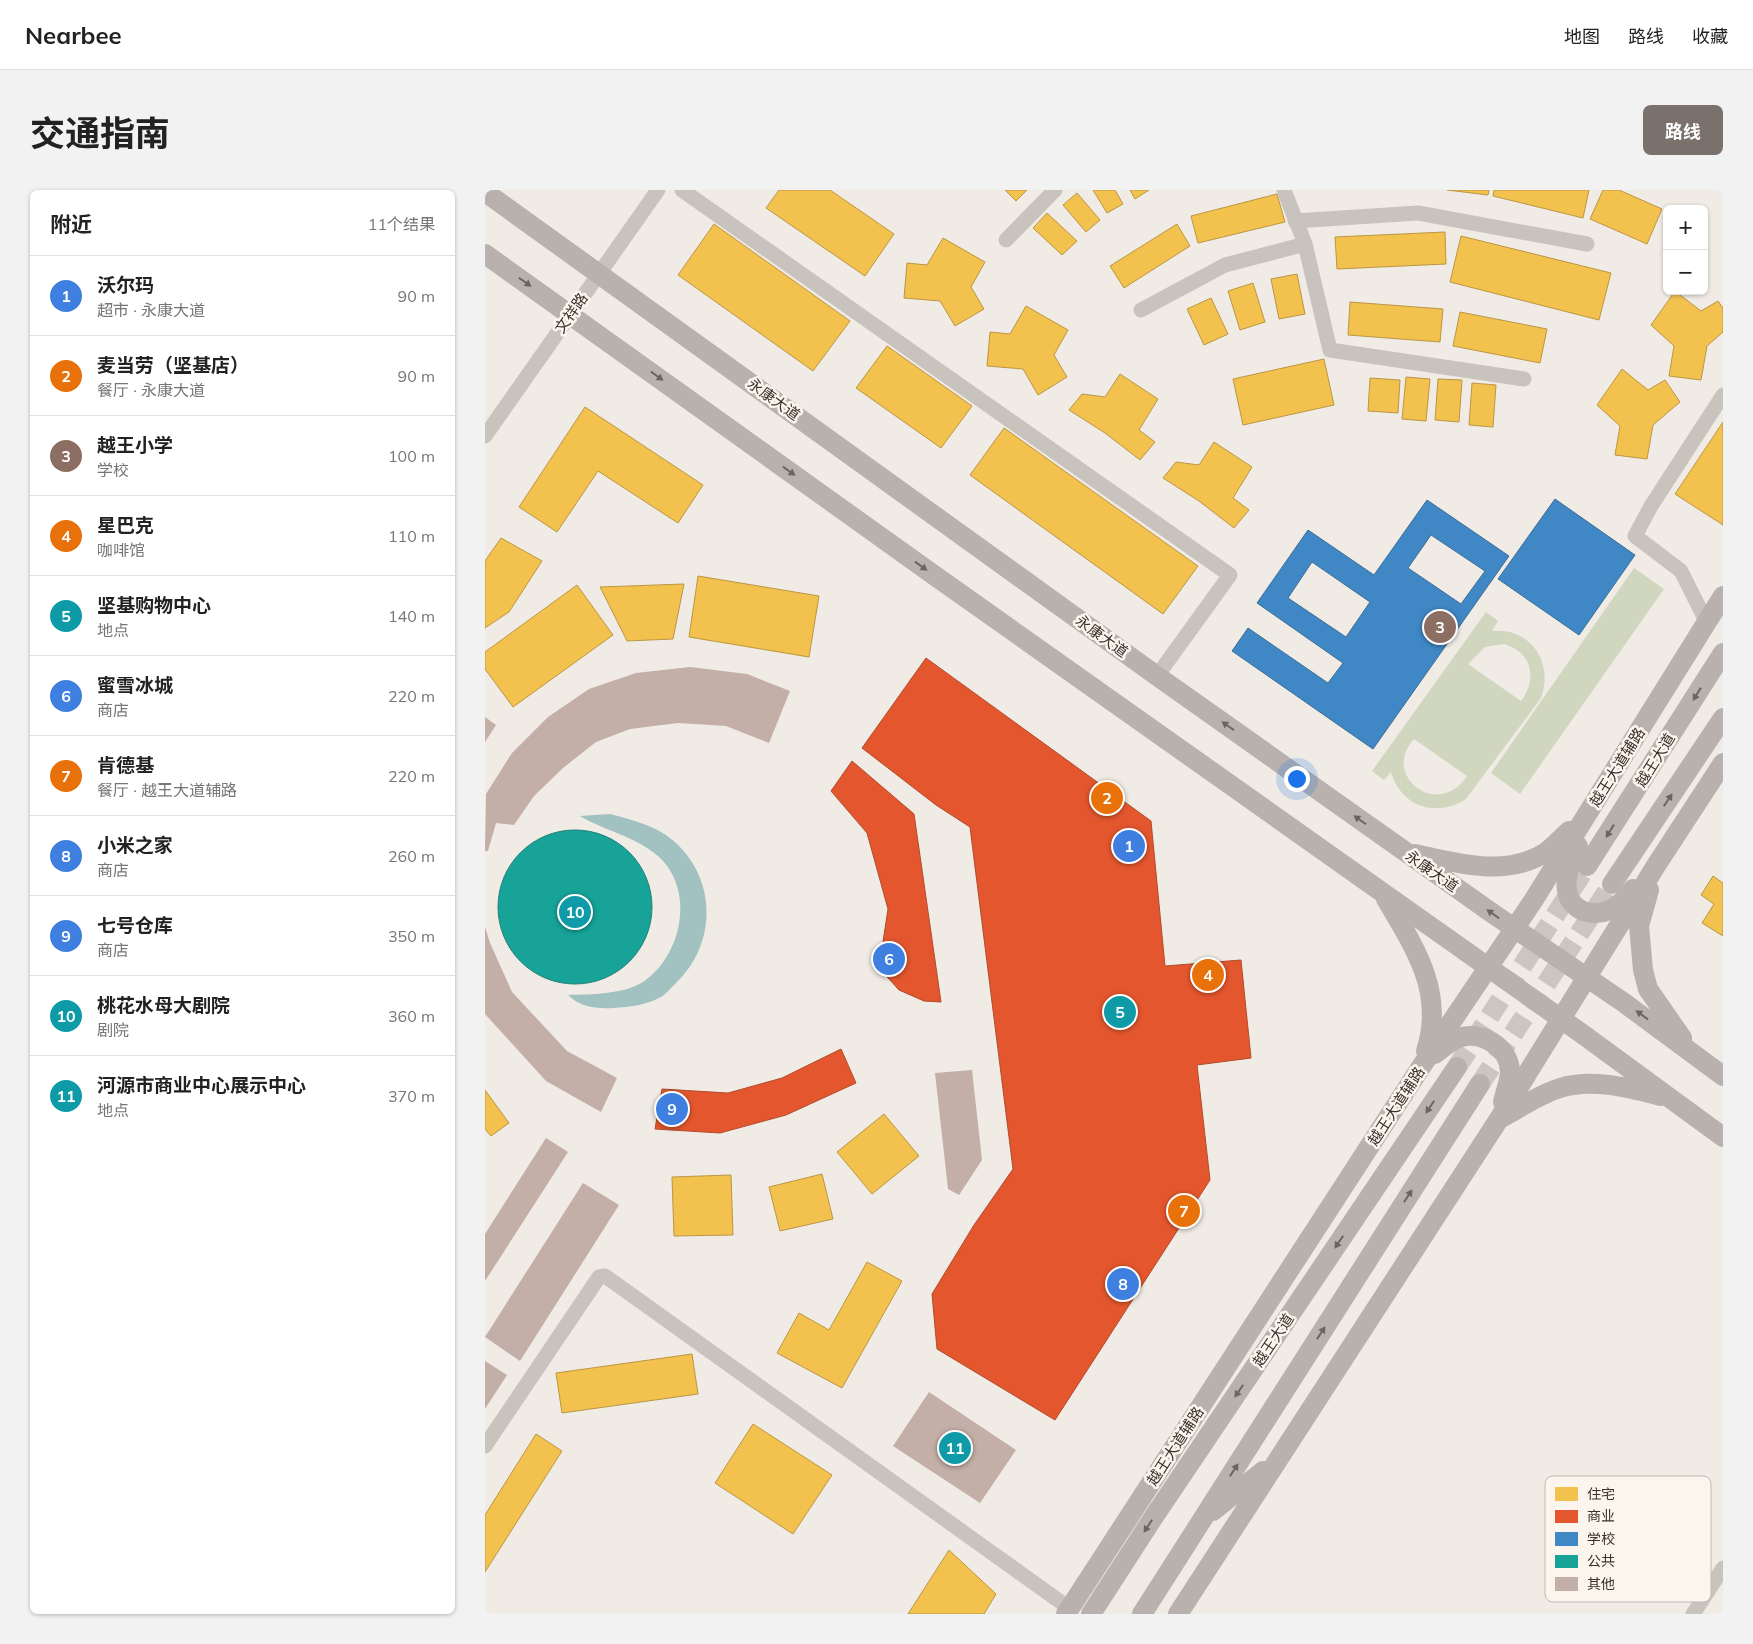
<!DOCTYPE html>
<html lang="zh">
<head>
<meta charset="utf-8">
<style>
  :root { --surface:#fff; --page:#f2f2f2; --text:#222; --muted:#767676; --line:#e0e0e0; --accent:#7a716c }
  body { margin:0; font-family:Mulish,"Noto Sans SC",sans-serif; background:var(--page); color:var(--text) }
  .controls { position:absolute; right:15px; top:15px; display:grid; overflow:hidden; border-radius:8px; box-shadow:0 1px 4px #0004 }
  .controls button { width:45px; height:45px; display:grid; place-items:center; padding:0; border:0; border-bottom:1px solid var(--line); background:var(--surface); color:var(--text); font:25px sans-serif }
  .you { position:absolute; left:811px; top:588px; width:18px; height:18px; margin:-12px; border:4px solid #fff; border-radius:50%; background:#1a73e8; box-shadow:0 0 0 8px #1a73e833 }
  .badge { display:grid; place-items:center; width:32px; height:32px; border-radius:50%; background:var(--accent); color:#fff; font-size:16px; font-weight:700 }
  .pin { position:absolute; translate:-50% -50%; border:2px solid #fff; box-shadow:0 1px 5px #0006 }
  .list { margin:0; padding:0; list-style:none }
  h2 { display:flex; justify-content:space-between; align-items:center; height:65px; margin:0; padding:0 20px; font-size:21px }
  h2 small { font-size:16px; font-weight:400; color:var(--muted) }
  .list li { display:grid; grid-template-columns:32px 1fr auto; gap:15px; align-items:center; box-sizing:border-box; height:80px; padding:0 20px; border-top:1px solid var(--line) }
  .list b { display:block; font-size:19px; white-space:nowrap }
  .list p { margin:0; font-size:16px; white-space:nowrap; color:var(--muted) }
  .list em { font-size:16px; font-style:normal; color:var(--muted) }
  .map { position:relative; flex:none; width:1238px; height:1424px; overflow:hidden; border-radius:8px }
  header { display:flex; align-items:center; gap:30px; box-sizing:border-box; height:70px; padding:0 25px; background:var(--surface); border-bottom:1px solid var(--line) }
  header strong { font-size:24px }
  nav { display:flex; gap:28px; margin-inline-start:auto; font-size:18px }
  .intro { display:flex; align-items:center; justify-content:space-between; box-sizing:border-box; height:120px; padding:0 30px }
  h1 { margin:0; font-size:35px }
  .button { padding:12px 22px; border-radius:8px; background:var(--accent); color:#fff; font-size:18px; font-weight:700 }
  main { display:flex; gap:30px; padding:0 30px }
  aside { flex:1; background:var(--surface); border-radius:8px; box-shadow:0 1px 4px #0004 }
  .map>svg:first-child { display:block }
  .green { fill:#d1d6bf; fill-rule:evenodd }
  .water { fill:#a1c2c1 }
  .homes { fill:#f2c14e; stroke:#bb9644 }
  .shops { fill:#e4572e; stroke:#b14b2d }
  .schools { fill:#3f88c5; stroke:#3e6e97; fill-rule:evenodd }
  .public { fill:#17a398; stroke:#228077 }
  .building { fill:#c3afa7 }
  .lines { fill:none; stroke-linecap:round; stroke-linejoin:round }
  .major-tunnel { stroke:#ccc6c0; stroke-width:20; stroke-dasharray:20 10; stroke-linecap:butt }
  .minor { stroke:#c9c3be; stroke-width:15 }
  .major { stroke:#b8b1ad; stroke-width:20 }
  .oneway { fill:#6d645f }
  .labels { text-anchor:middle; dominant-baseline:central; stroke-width:5; stroke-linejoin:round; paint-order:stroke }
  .street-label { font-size:15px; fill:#3b302b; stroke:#fbf5ee }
  .key { fill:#fbf5ee; stroke:#c1bab4; stroke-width:1 }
  .key-label { font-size:14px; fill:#3b302b }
</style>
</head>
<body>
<header>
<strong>Nearbee</strong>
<nav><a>地图</a><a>路线</a><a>收藏</a></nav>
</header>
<div class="intro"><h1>交通指南</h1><a class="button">路线</a></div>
<main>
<aside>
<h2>附近<small>11个结果</small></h2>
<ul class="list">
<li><span class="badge" style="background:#3f7fe0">1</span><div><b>沃尔玛</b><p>超市 · 永康大道</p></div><em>90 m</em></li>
<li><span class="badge" style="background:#e8710a">2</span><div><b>麦当劳（坚基店）</b><p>餐厅 · 永康大道</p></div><em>90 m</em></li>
<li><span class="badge" style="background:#8d6e63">3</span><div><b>越王小学</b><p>学校</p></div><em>100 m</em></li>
<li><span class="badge" style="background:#e8710a">4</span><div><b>星巴克</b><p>咖啡馆</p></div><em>110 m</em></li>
<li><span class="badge" style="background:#0f9aa8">5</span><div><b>坚基购物中心</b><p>地点</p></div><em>140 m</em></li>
<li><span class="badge" style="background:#3f7fe0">6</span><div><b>蜜雪冰城</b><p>商店</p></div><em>220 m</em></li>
<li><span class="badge" style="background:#e8710a">7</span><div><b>肯德基</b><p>餐厅 · 越王大道辅路</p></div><em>220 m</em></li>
<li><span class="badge" style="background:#3f7fe0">8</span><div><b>小米之家</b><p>商店</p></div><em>260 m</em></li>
<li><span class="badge" style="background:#3f7fe0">9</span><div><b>七号仓库</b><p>商店</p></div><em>350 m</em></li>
<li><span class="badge" style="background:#0f9aa8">10</span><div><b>桃花水母大剧院</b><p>剧院</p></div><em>360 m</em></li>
<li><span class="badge" style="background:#0f9aa8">11</span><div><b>河源市商业中心展示中心</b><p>地点</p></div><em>370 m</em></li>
</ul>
</aside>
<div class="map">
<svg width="1238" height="1424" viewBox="0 0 1238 1424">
  <rect width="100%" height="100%" fill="#f0ebe5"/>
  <!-- green -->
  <g class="green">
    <path d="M1149,378L1179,399L1035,604L1006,583Z"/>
    <path d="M1001,422L1013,431L1007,441C1046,437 1069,473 1056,508L981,609C951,628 916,617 906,582L899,590L887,581ZM1019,454C1047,462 1053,489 1036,511L983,474L1000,457ZM929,549L982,586C954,630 895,586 929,549Z"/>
  </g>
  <!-- water -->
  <path class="water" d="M125,624C151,631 177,637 196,658C233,698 229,758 190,794C186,798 181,804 176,807C162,815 144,817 128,818C111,819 95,817 83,805C107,804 136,805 158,792C197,766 211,700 173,666C150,646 120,641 95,626Z"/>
  <!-- homes -->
  <g class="homes">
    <path d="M294,0H345L409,44L380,86L281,18Z"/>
    <path d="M520,0H542L531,11Z"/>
    <path d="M608,0H630L638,14L622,23Z"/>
    <path d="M645,0H664L650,9Z"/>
    <path d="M962,0H1004L1003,5Z"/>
    <path d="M1009,0H1104L1098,28L1008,6Z"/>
    <path d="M1118,0H1134L1177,19L1162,54L1105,29Z"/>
    <path d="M592,3L615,30L601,42L578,15Z"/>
    <path d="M792,4L800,32L713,53L706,26Z"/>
    <path d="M562,23L592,51L577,65L548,38Z"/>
    <path d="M229,34L365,131L328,181L193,85Z"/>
    <path d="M692,34L705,56L639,98L625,76Z"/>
    <path d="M960,42L961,74L852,79L850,47Z"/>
    <path d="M976,46L1126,83L1114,130L965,92Z"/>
    <path d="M458,48L500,72L486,97L499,119L470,136L455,111L419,108L422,73L442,75Z"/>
    <path d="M812,84L820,124L794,129L786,89Z"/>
    <path d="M768,93L780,132L755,140L743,101Z"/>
    <path d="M1190,101L1216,121L1233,111L1238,118V142L1222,156L1216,190L1184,186L1189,156L1166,135Z"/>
    <path d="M726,108L743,144L719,155L702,119Z"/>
    <path d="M865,112L958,119L955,152L863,145Z"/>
    <path d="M541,116L583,140L569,165L582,187L553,205L538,179L502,176L505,142L525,144Z"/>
    <path d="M975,122L1062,139L1055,173L968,156Z"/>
    <path d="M402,156L487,216L456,258L371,198Z"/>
    <path d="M839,169L849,215L758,235L748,189Z"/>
    <path d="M1137,179L1163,200L1180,190L1195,212L1168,235L1162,269L1130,265L1135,236L1112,215Z"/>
    <path d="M635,184L673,209L654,240L670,252L655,270L620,243L584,220L597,204L620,207Z"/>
    <path d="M921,187L945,189L941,231L917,229Z"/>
    <path d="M885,188L915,190L913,223L883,221Z"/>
    <path d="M953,189L977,190L974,232L950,230Z"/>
    <path d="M987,193L1011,195L1008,237L984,235Z"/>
    <path d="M100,217L218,295L193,333L113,281L72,342L34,317Z"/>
    <path d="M1238,232V335L1190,304Z"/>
    <path d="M519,238L713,376L678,424L485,285Z"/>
    <path d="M729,252L767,277L748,308L764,320L749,338L714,311L678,288L691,272L714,275Z"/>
    <path d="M16,348L57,371L24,422L0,438V371Z"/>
    <path d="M213,386L334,406L324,467L204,447Z"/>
    <path d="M199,394L188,449L142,451L115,397Z"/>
    <path d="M92,395L128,445L28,517L0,479V462Z"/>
    <path d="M1228,686L1238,693V746L1217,733L1229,714L1216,705Z"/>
    <path d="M0,900L24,933L6,946L0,939Z"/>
    <path d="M399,924L434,966L387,1004L352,962Z"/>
    <path d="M337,984L348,1029L295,1041L284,997Z"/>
    <path d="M246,985L248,1045L189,1046L187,987Z"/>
    <path d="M382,1072L417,1091L357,1198L292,1163L314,1123L344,1140Z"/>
    <path d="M207,1164L213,1204L77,1223L71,1183Z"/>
    <path d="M268,1234L347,1285L308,1344L230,1293Z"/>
    <path d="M51,1244L77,1261L0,1382V1325Z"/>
    <path d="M464,1360L511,1404L499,1424H423Z"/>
  </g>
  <!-- shops -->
  <g class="shops">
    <path d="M441,468L666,631L680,776L756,770L766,868L712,875L725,990L570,1230L452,1159L447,1104L489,1035L528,979L485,637L451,615L377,558Z"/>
    <path d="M367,571L429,624L456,812L439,811L414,800L394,778L403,719L382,643L346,601Z"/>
    <path d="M356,859L371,893L301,925L235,943L170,939L177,899L243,903L297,888Z"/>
  </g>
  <!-- schools -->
  <g class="schools">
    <path d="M1070,309L1150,365L1094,445L1013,389Z"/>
    <path d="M942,310L1024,366L888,559L747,461L763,438L843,493L858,473L772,413L823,340L889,385ZM946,345L1000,381L976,414L923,378ZM827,372L885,412L861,447L803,408Z"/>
  </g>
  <!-- public -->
  <circle class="public" cx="90" cy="717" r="77"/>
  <!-- building -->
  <g class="building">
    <path d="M205,477L262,484L305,501L284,553L241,536L193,533L145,539L111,552L78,578L49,606L29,635L11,633L3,661H0L1,604L27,563L63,527L104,499L151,483Z"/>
    <path d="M0,527L11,535L0,552Z"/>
    <path d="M0,737L5,753L27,802L82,861L132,888L116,922L61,891L0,824Z"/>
    <path d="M487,880L497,970L474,1005L463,999L450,883Z"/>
    <path d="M61,948L83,962L0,1091V1044Z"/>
    <path d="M98,993L134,1015L35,1171L0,1147Z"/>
    <path d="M0,1171L22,1185L0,1219Z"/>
    <path d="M444,1202L531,1260L495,1313L408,1256Z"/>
  </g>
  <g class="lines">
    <!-- major-tunnel -->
    <g class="major-tunnel">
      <path d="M972,877L1102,676"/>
      <path d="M995,894L1127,694"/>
    </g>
    <!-- minor -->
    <g class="minor">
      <path d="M197,0L745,385L672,486"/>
      <path d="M799,0L820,54L845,160L1039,189"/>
      <path d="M810,31L933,23L1102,54"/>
      <path d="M521,50L570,0"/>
      <path d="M656,120L740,75L820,54"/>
      <path d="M0,246L173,0"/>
      <path d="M1221,431L1196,381L1150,346L1166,316L1238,205"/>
      <path d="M0,1256L114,1087L120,1086L584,1418"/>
      <path d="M1208,1424L1238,1378"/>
    </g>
    <!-- major -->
    <g class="major">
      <path d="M0,2L672,486L1007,723L1138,812L1238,886"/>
      <path d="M0,64L446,383L1096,843L1238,947"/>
      <path d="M1093,656C1086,670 1077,691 1084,708C1086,713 1093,719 1098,721C1120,728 1135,716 1148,699"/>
      <path d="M930,664C971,673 1022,688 1061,662C1069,656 1077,647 1084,641"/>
      <path d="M1102,676L1238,463"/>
      <path d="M1127,694L1238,528"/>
      <path d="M1164,700L1154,736L1158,780L1163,799L1197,848"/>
      <path d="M901,709C930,758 960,802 941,861"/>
      <path d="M950,864C957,858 964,852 973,848C995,840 1024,856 1025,881C1025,891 1020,902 1018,912"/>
      <path d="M1016,928C1035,918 1055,904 1075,898C1108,888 1144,898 1176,906"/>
      <path d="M728,1321L778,1281"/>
      <path d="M581,1424L936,877L1048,711L1238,406"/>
      <path d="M606,1424L668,1328L972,877"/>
      <path d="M657,1424L995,894"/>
      <path d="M693,1424L1014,929L1172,674L1238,573"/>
    </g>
  </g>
  <!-- one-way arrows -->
  <defs><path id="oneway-solid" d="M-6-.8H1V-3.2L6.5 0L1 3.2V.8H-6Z" transform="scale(1.25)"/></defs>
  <g class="oneway">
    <use href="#oneway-solid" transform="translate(40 92) rotate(35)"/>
    <use href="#oneway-solid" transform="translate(172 186) rotate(36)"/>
    <use href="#oneway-solid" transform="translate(304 281) rotate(36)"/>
    <use href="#oneway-solid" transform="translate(436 376) rotate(36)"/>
    <use href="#oneway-solid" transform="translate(1212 504) rotate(122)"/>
    <use href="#oneway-solid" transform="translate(743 536) rotate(-145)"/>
    <use href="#oneway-solid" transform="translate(1183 610) rotate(-56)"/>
    <use href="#oneway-solid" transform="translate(875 630) rotate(-145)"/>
    <use href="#oneway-solid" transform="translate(1125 641) rotate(122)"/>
    <use href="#oneway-solid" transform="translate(1008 724) rotate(-145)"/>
    <use href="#oneway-solid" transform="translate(1157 825) rotate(-144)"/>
    <use href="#oneway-solid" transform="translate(945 917) rotate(124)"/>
    <use href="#oneway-solid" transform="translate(923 1006) rotate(-57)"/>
    <use href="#oneway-solid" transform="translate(854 1052) rotate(124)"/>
    <use href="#oneway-solid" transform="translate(836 1143) rotate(-57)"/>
    <use href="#oneway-solid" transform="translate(754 1201) rotate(124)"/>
    <use href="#oneway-solid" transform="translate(749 1280) rotate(-57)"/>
    <use href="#oneway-solid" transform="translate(663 1336) rotate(123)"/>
  </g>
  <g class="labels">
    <!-- street labels -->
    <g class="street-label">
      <text transform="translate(86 123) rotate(-55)">文祥路</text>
      <text transform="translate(289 209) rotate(36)">永康大道</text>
      <text transform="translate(617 446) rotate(36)">永康大道</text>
      <text transform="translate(1170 570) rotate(-58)">越王大道</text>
      <text transform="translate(1132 577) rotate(-58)">越王大道辅路</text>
      <text transform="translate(947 681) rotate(35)">永康大道</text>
      <text transform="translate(911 916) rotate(-57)">越王大道辅路</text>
      <text transform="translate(788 1150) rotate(-56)">越王大道</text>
      <text transform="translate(690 1256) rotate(-57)">越王大道辅路</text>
    </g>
  </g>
  <!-- legend -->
  <rect x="1060" y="1286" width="166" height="126" rx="8" class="key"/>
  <rect x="1070" y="1297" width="23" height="14" fill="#f2c14e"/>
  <rect x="1070" y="1320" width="23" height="13" fill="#e4572e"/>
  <rect x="1070" y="1342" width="23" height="14" fill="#3f88c5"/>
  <rect x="1070" y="1365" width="23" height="13" fill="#17a398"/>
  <rect x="1070" y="1387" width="23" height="14" fill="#c3afa7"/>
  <g class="key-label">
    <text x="1102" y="1309">住宅</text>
    <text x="1102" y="1331">商业</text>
    <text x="1102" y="1354">学校</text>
    <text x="1102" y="1376">公共</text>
    <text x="1102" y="1399">其他</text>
  </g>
</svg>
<div class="controls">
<button>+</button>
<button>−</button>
</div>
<div class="you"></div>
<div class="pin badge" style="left:644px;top:656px;background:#3f7fe0">1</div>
<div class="pin badge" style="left:622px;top:608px;background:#e8710a">2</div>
<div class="pin badge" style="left:955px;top:437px;background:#8d6e63">3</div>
<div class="pin badge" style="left:723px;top:785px;background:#e8710a">4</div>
<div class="pin badge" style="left:635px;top:822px;background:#0f9aa8">5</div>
<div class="pin badge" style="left:404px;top:769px;background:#3f7fe0">6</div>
<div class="pin badge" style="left:699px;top:1021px;background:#e8710a">7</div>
<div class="pin badge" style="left:638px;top:1094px;background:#3f7fe0">8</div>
<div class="pin badge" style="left:187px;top:919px;background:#3f7fe0">9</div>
<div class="pin badge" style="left:90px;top:722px;background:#0f9aa8">10</div>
<div class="pin badge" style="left:470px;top:1258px;background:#0f9aa8">11</div>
</div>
</main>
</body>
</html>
